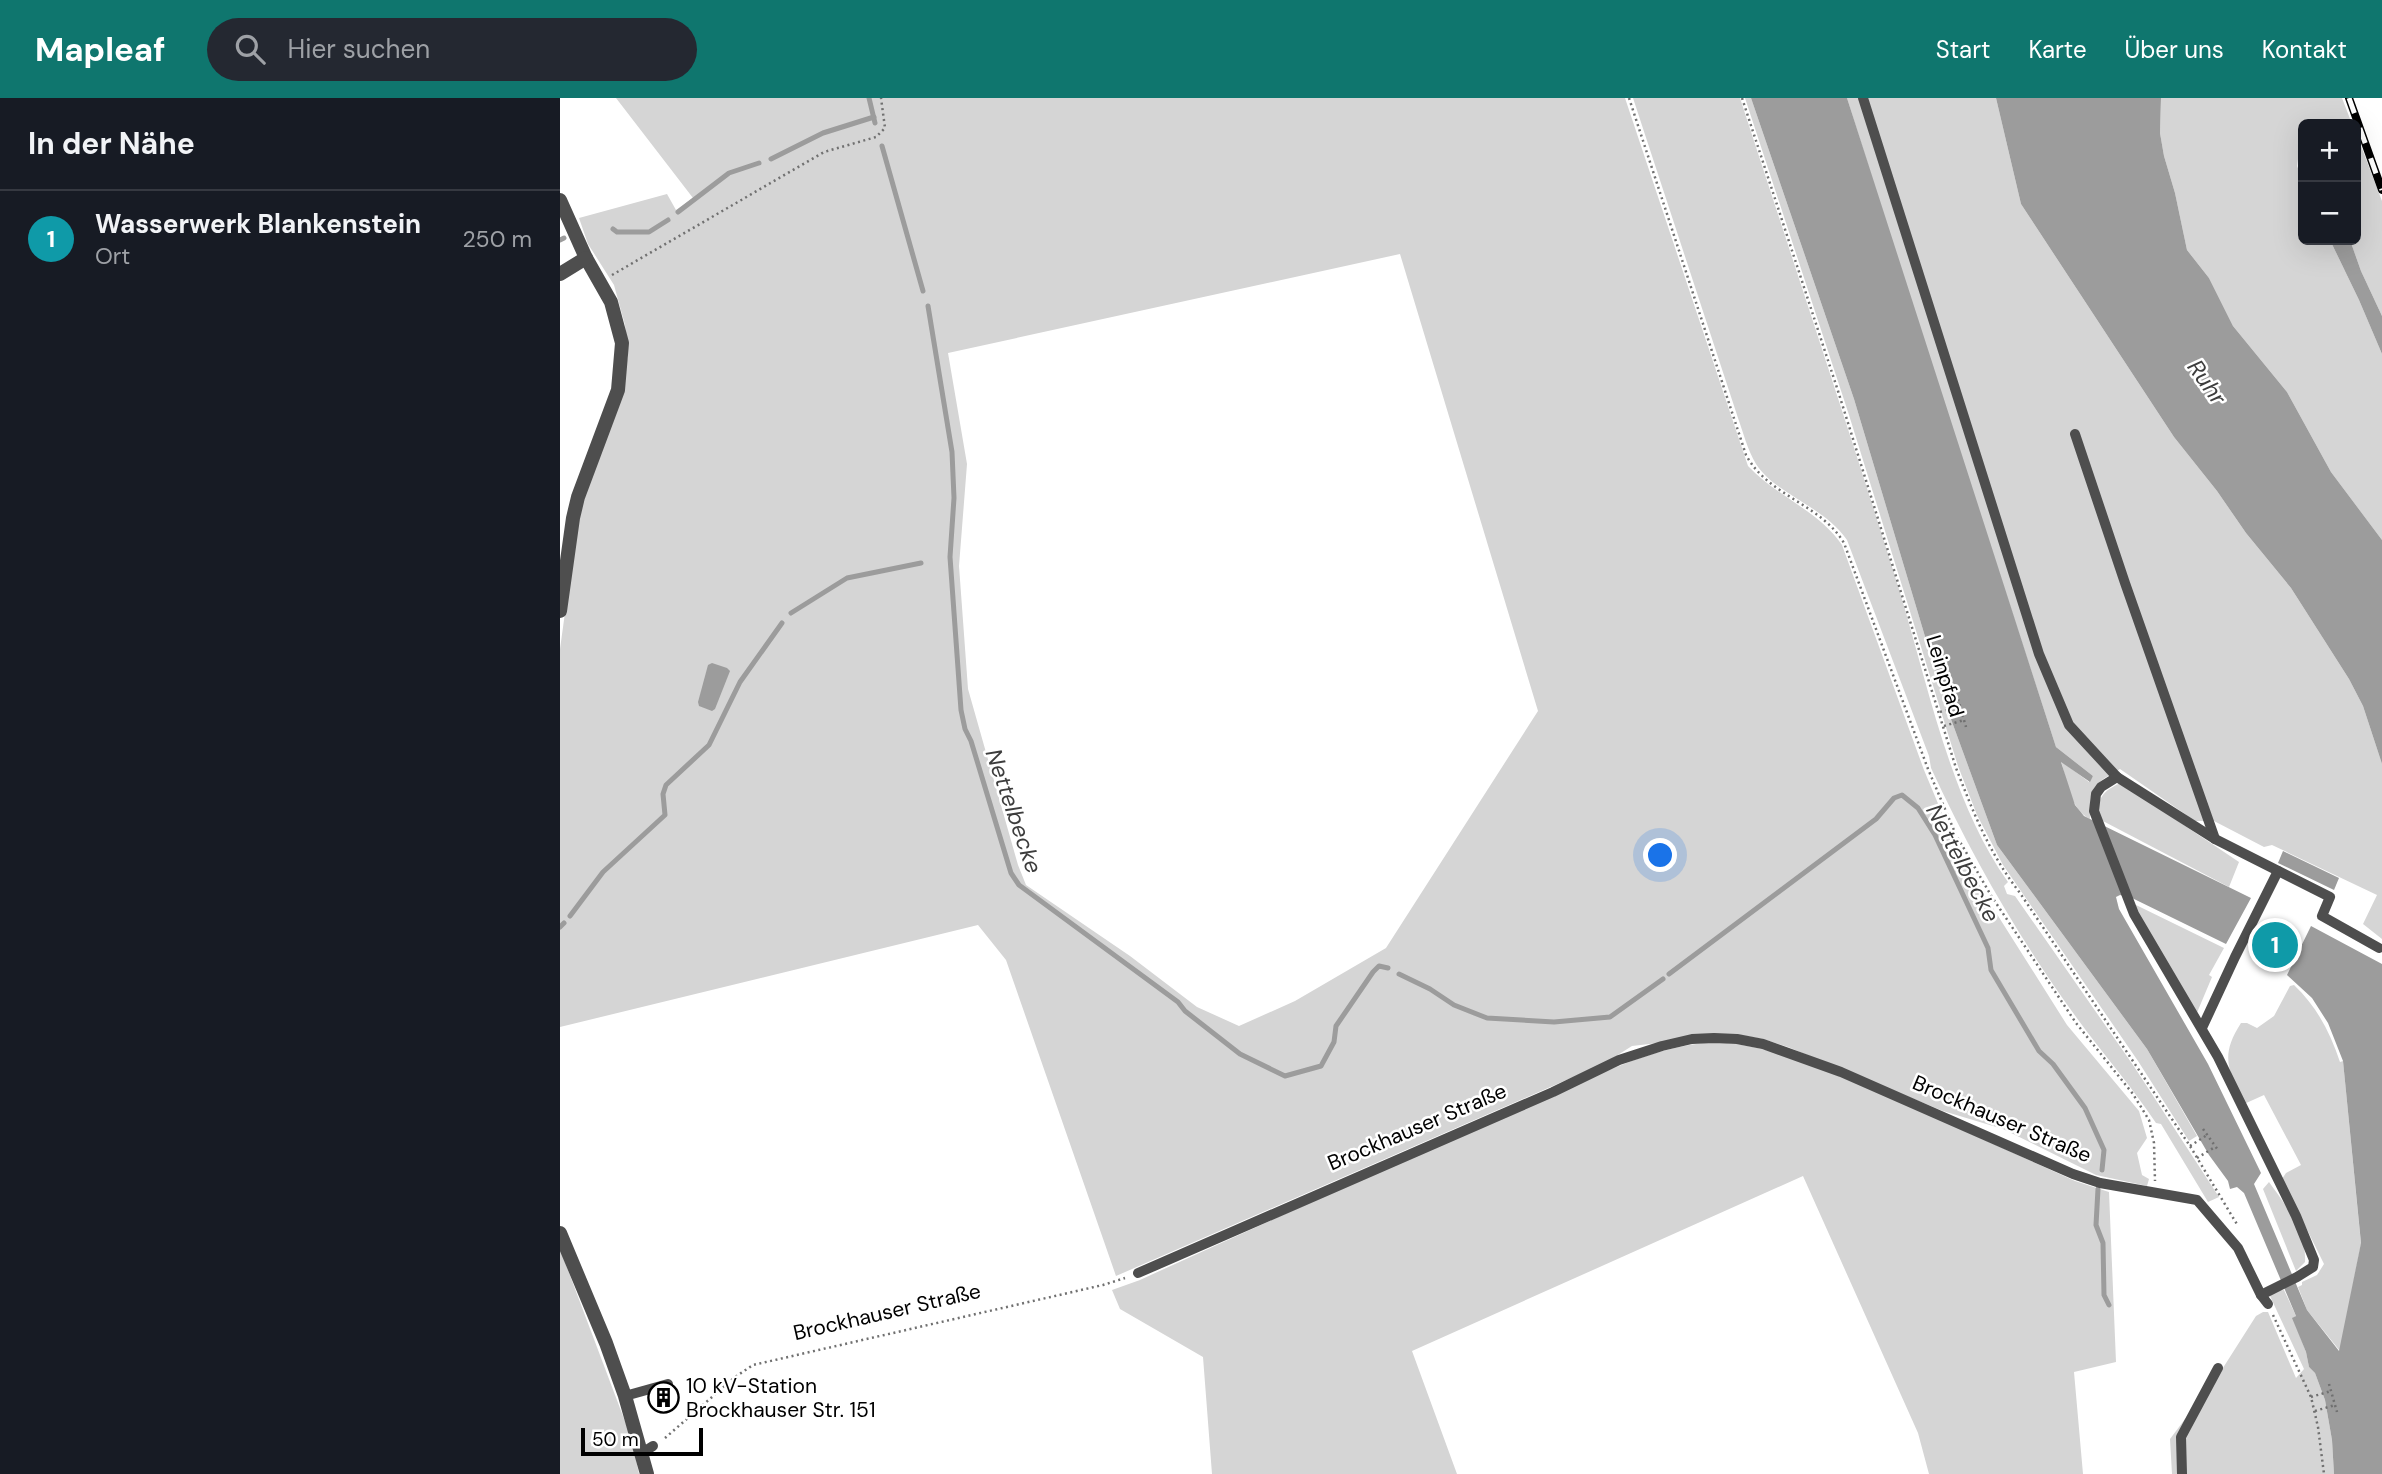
<!DOCTYPE html>
<html lang="de">
<head>
<meta charset="utf-8">
<style>
  :root { --surface:#171b24; --page:#242831; --text:#f1f3f6; --muted:#9ea1a6; --line:#363941; --accent:#0f766e }
  body { margin:0; font-family:"DM Sans",sans-serif; background:var(--page); color:var(--text) }
  .controls { position:absolute; right:21px; top:21px; display:grid; overflow:hidden; border-radius:10px; box-shadow:0 7px 28px #0002 }
  .controls button { width:63px; height:63px; display:grid; place-items:center; padding:0; border:0; border-bottom:2px solid var(--line); background:var(--surface); color:var(--text); font:35px sans-serif }
  .scale { position:absolute; left:21px; bottom:18px; width:122px; box-sizing:border-box; padding-left:7px; border:4px solid #000; border-top:0; font-size:19px; line-height:24px; white-space:nowrap; color:#000; -webkit-text-stroke:5px #fff; paint-order:stroke }
  .you { position:absolute; left:1101px; top:758px; width:24px; height:24px; margin:-18px; border:5px solid #fff; border-radius:50%; background:#1a73e8; box-shadow:0 0 0 10px #1a73e833 }
  .badge { display:grid; place-items:center; width:46px; height:46px; border-radius:50%; background:var(--accent); color:#fff; font-size:23px; font-weight:700 }
  .pin { position:absolute; translate:-50% -50%; border:4px solid #fff; box-shadow:0 2px 7px #0006 }
  .list { margin:0; padding:0; list-style:none }
  h2 { display:flex; justify-content:space-between; align-items:center; height:91px; margin:0; padding:0 28px; font-size:30px }
  h2 small { font-size:23px; font-weight:400; color:var(--muted) }
  .list li { display:grid; grid-template-columns:46px 1fr auto; gap:21px; align-items:center; box-sizing:border-box; height:98px; padding:0 28px; border-top:2px solid var(--line) }
  .list b { display:block; font-size:26px; white-space:nowrap }
  .list p { margin:0; font-size:23px; white-space:nowrap; color:var(--muted) }
  .list em { font-size:23px; font-style:normal; color:var(--muted) }
  .icon { flex:none; width:38px; height:38px; fill:none; stroke:currentColor; stroke-width:2; stroke-linecap:round; stroke-linejoin:round }
  .map { position:relative; flex:none; width:1822px; height:1376px; overflow:hidden }
  header { display:flex; align-items:center; gap:42px; box-sizing:border-box; height:98px; padding:0 35px; background:var(--accent); color:#fff }
  header strong { font-size:33px }
  nav { display:flex; gap:38px; margin-inline-start:auto; font-size:24px }
  .search { width:490px; height:63px; background:var(--page); display:flex; align-items:center; gap:18px; box-sizing:border-box; padding:0 24px; border-radius:38px; color:var(--muted); font-size:26px }
  main { display:flex }
  aside { flex:1; background:var(--surface) }
  .map>svg:first-child { display:block }
  .green { fill:#d5d5d5; fill-rule:evenodd }
  .water { fill:#9c9c9c }
  .lines { fill:none; stroke-linecap:round; stroke-linejoin:round }
  .stream { stroke:#9c9c9c; stroke-width:5 }
  .path { stroke:#707070; stroke-width:2.5; stroke-dasharray:2 3.5; stroke-linecap:butt }
  .service { stroke:#4e4e4e; stroke-width:10 }
  .minor { stroke:#4e4e4e; stroke-width:14 }
  .rail-casing { stroke:#000; stroke-width:8 }
  .rail { stroke:#fff; stroke-width:5; stroke-dasharray:16; stroke-linecap:butt }
  .labels { text-anchor:middle; dominant-baseline:central; stroke-width:5; stroke-linejoin:round; paint-order:stroke }
  .street-label { font-size:21px; fill:#000; stroke:#fff }
  .poi-label { font-size:21px; fill:#000; stroke:#fff; text-anchor:start }
  .water-label { font-size:23px; font-style:italic; fill:#3d3d3d; stroke:#fff }
</style>
</head>
<body>
<header>
<strong>Mapleaf</strong>
<div class="search"><svg class="icon" aria-label="search" viewBox="0 0 24 24"><circle cx="10" cy="10" r="6"/><path d="M15 15l6 6"/></svg>Hier suchen</div>
<nav><a>Start</a><a>Karte</a><a>Über uns</a><a>Kontakt</a></nav>
</header>
<main>
<aside>
<h2>In der Nähe<small></small></h2>
<ul class="list">
<li><span class="badge" style="background:#0f9aa8">1</span><div><b>Wasserwerk Blankenstein</b><p>Ort</p></div><em>250 m</em></li>
</ul>
</aside>
<div class="map">
<svg width="1822" height="1376" viewBox="0 0 1822 1376">
  <rect width="100%" height="100%" fill="#fff"/>
  <!-- green -->
  <g class="green">
    <path d="M56,0H1065L1188,368C1216,398 1259,413 1282,447L1364,672L1392,739L1428,802L1507,927L1579,1013L1587,1040L1577,1055L1582,1077L1589,1081L1587,1088L1536,1077L1443,1031L1383,1013L1228,949L1203,941L1175,936L1072,948L1045,965L1020,976L556,1178L446,862L418,827L0,929V551L19,413L68,259L65,227L54,187L28,146L19,120L107,96L116,112L133,100ZM840,156L978,613L826,850L735,903L679,928L637,909L570,858L466,787L458,767L408,591L399,468L407,366L388,255Z"/>
    <path d="M1073,0H1180C1233,163 1287,325 1338,488C1367,582 1390,703 1448,784L1444,788L1447,796L1455,798L1573,967L1659,1099L1648,1104L1601,1026L1596,1025C1572,989 1544,957 1519,923C1461,844 1412,759 1371,670L1369,658L1287,442C1264,408 1215,396 1196,366C1188,353 1183,334 1178,320Z"/>
    <path d="M1185,0H1191L1294,301L1384,602L1437,747L1587,951L1637,1038L1629,1043L1578,963L1443,767L1417,717L1398,668L1289,317Z"/>
    <path d="M1287,0H1436L1461,106L1614,339L1657,393L1686,435L1731,490L1789,581L1803,608L1822,666V841L1803,826L1817,797L1712,747L1704,749L1654,723H1635L1560,671C1531,688 1530,688 1530,721C1510,711 1507,683 1501,663L1529,684L1533,678L1496,649L1354,213Z"/>
    <path d="M1601,0H1782L1792,26H1743L1737,68L1743,83V142H1770L1799,202L1822,256V442L1771,374L1727,294L1673,228L1649,180L1627,152L1615,95L1604,58L1600,35Z"/>
    <path d="M1796,35L1822,103V218L1801,173L1790,142H1796Z"/>
    <path d="M1561,685L1679,764L1669,789L1541,722C1534,703 1543,692 1561,685Z"/>
    <path d="M1576,807L1664,850L1649,877L1652,879L1636,917L1575,813Z"/>
    <path d="M1734,887C1757,909 1770,934 1780,964L1783,963L1801,1146L1780,1253L1747,1212L1738,1189L1742,1187V1184L1757,1177L1764,1166L1722,1081L1726,1075L1741,1067L1704,997L1684,1006C1669,972 1659,959 1681,925H1687L1697,930L1714,918L1730,888Z"/>
    <path d="M1154,944C1217,947 1278,977 1336,1002C1396,1029 1456,1056 1515,1083L1549,1094L1556,1264L1514,1274L1523,1376H1369L1358,1335L1243,1078L852,1253L897,1376H652L643,1259L560,1211L552,1192L580,1182C704,1125 829,1069 955,1015C1018,987 1084,949 1154,944Z"/>
    <path d="M1709,1084C1725,1106 1747,1135 1745,1164L1736,1173L1703,1091Z"/>
    <path d="M0,1151L72,1342L79,1376H0Z"/>
    <path d="M1724,1192L1736,1218L1733,1220L1746,1254L1749,1269L1755,1275L1765,1302L1772,1342L1774,1376H1612L1610,1341L1661,1273L1696,1218L1703,1214H1708L1736,1280L1744,1271L1710,1198L1716,1193Z"/>
  </g>
  <!-- water -->
  <g class="water">
    <path d="M1191,0H1287L1496,649L1533,678L1530,684L1501,664L1515,707L1524,718L1691,800L1666,846L1572,800L1560,797L1556,799L1559,811L1648,966L1701,1075L1694,1086L1747,1212L1779,1253L1801,1145L1783,963L1768,925L1752,900L1727,877L1751,828L1822,866V1376H1774L1772,1342L1765,1302L1755,1275L1749,1269L1746,1254L1732,1220L1736,1218L1684,1095L1677,1089L1670,1091L1668,1083L1649,1057L1587,951L1437,747L1384,602L1294,301Z"/>
    <path d="M1436,0H1601L1600,35L1604,58L1615,95L1627,152L1649,180L1673,228L1727,294L1771,374L1822,442V666L1803,608L1789,581L1731,490L1686,435L1657,393L1614,339L1461,106Z"/>
    <path d="M1770,142H1790L1801,173L1822,218V256L1799,202Z"/>
    <path d="M152,565L167,570L170,573L155,611L152,613L139,608L138,604L148,567Z"/>
    <path d="M1723,753L1779,780L1774,792L1718,765Z"/>
  </g>
  <g class="lines">
    <!-- stream -->
    <g class="stream">
      <path d="M309,0L315,25"/>
      <path d="M322,48L363,193"/>
      <path d="M211,61L263,35L314,19"/>
      <path d="M118,114L169,75L199,65"/>
      <path d="M53,131L57,134H89L108,122"/>
      <path d="M0,142L4,140"/>
      <path d="M368,208L392,354L394,400L390,459L401,612L405,631L411,643L451,775L459,787L618,904L625,913L680,956L725,978L761,968L774,944L776,928L813,874L819,868L828,870"/>
      <path d="M231,515L287,480L361,465"/>
      <path d="M10,818L43,774L105,717L103,696L106,687L149,647L180,584L222,525"/>
      <path d="M0,829L4,825"/>
      <path d="M839,876L870,891L894,907L927,920L994,924L1050,919L1103,881"/>
      <path d="M1109,876L1316,721L1334,700L1342,697L1358,710L1375,737L1428,850L1431,872L1479,953L1493,966L1525,1010L1544,1052L1542,1072"/>
      <path d="M1538,1091L1536,1127L1543,1145L1544,1197L1549,1207"/>
    </g>
    <!-- path -->
    <g class="path">
      <path d="M1069,0L1186,357C1208,398 1261,406 1284,445L1368,671L1396,737L1432,799L1516,925L1573,996L1589,1022L1594,1045L1595,1083"/>
      <path d="M1182,0L1278,293L1396,670C1414,716 1429,755 1460,795L1630,1048L1678,1128"/>
      <path d="M52,177L264,54L316,39L325,30L321,0"/>
      <path d="M1398,601L1406,629"/>
      <path d="M1380,614L1400,608"/>
      <path d="M1384,628L1404,622"/>
      <path d="M1643,1031L1658,1052"/>
      <path d="M1630,1048L1647,1037"/>
      <path d="M1637,1060L1655,1049"/>
      <path d="M1713,1217L1751,1299L1758,1329L1764,1376"/>
      <path d="M1769,1286L1777,1314"/>
      <path d="M1751,1299L1771,1293"/>
      <path d="M1755,1313L1775,1307"/>
      <path d="M105,1340L175,1279L193,1267L543,1187L565,1180"/>
    </g>
    <!-- service -->
    <g class="service">
      <path d="M1303,0L1479,556L1509,627L1557,679"/>
      <path d="M1515,336L1565,485L1655,741"/>
      <path d="M1642,930L1675,859L1718,773"/>
      <path d="M578,1175L993,994L1059,962L1102,948L1132,941L1154,940L1177,941L1203,946L1281,974L1513,1076L1540,1085L1637,1102L1678,1150L1701,1197L1708,1206"/>
      <path d="M1701,1197L1737,1179L1753,1169L1754,1162L1736,1118L1658,959L1574,816L1534,713L1536,696L1541,689L1557,679L1655,741L1770,799L1762,818L1819,850"/>
      <path d="M65,1298L108,1286"/>
      <path d="M82,1355L93,1348"/>
      <path d="M1622,1376L1621,1339L1658,1270"/>
    </g>
    <!-- minor -->
    <g class="minor">
      <path d="M0,102L26,160L51,204L62,245L58,292L18,399L13,420L0,513"/>
      <path d="M0,176L26,160"/>
      <path d="M0,1135L46,1245L65,1298L87,1376"/>
    </g>
    <defs>
      <path id="rail" d="M1789,0L1822,92"/>
    </defs>
    <!-- rail casing -->
    <use href="#rail" class="rail-casing"/>
    <!-- rail -->
    <use href="#rail" class="rail"/>
  </g>
  <!-- icons -->
  <defs>
    <symbol id="building-ring" viewBox="-11 -11 22 22"><circle r="9.5" fill="#fff" stroke="#000" stroke-width="1.5"/><path d="M-4-6H4V6H1V3H-1V6H-4ZM-2.5-4.3h1.7v1.8h-1.7ZM.8-4.3h1.7v1.8H.8ZM-2.5-1h1.7V.8h-1.7ZM.8-1h1.7V.8H.8Z" fill="#000"/></symbol>
  </defs>
  <g fill-rule="evenodd">
    <use href="#building-ring" x="86" y="1282" width="35" height="35"/>
  </g>
  <g class="labels">
    <!-- street labels -->
    <g class="street-label">
      <text transform="translate(1385 578) rotate(73)">Leinpfad</text>
      <text transform="translate(1442 1021) rotate(23)">Brockhauser Straße</text>
      <text transform="translate(857 1029) rotate(-23)">Brockhauser Straße</text>
      <text transform="translate(327 1214) rotate(-13)">Brockhauser Straße</text>
    </g>
    <!-- poi labels -->
    <g class="poi-label">
      <text x="126" y="1288">10 kV-Station<tspan x="126" dy="24">Brockhauser Str. 151</tspan></text>
    </g>
    <!-- water labels -->
    <g class="water-label">
      <text transform="translate(1647 284) rotate(55)">Ruhr</text>
      <text transform="translate(454 713) rotate(71)">Nettelbecke</text>
      <text transform="translate(1403 765) rotate(62)">Nettelbecke</text>
    </g>
  </g>
</svg>
<div class="controls">
<button>+</button>
<button>−</button>
</div>
<div class="scale">50 m</div>
<div class="you"></div>
<div class="pin badge" style="left:1715px;top:847px;background:#0f9aa8">1</div>
</div>
</main>
</body>
</html>
